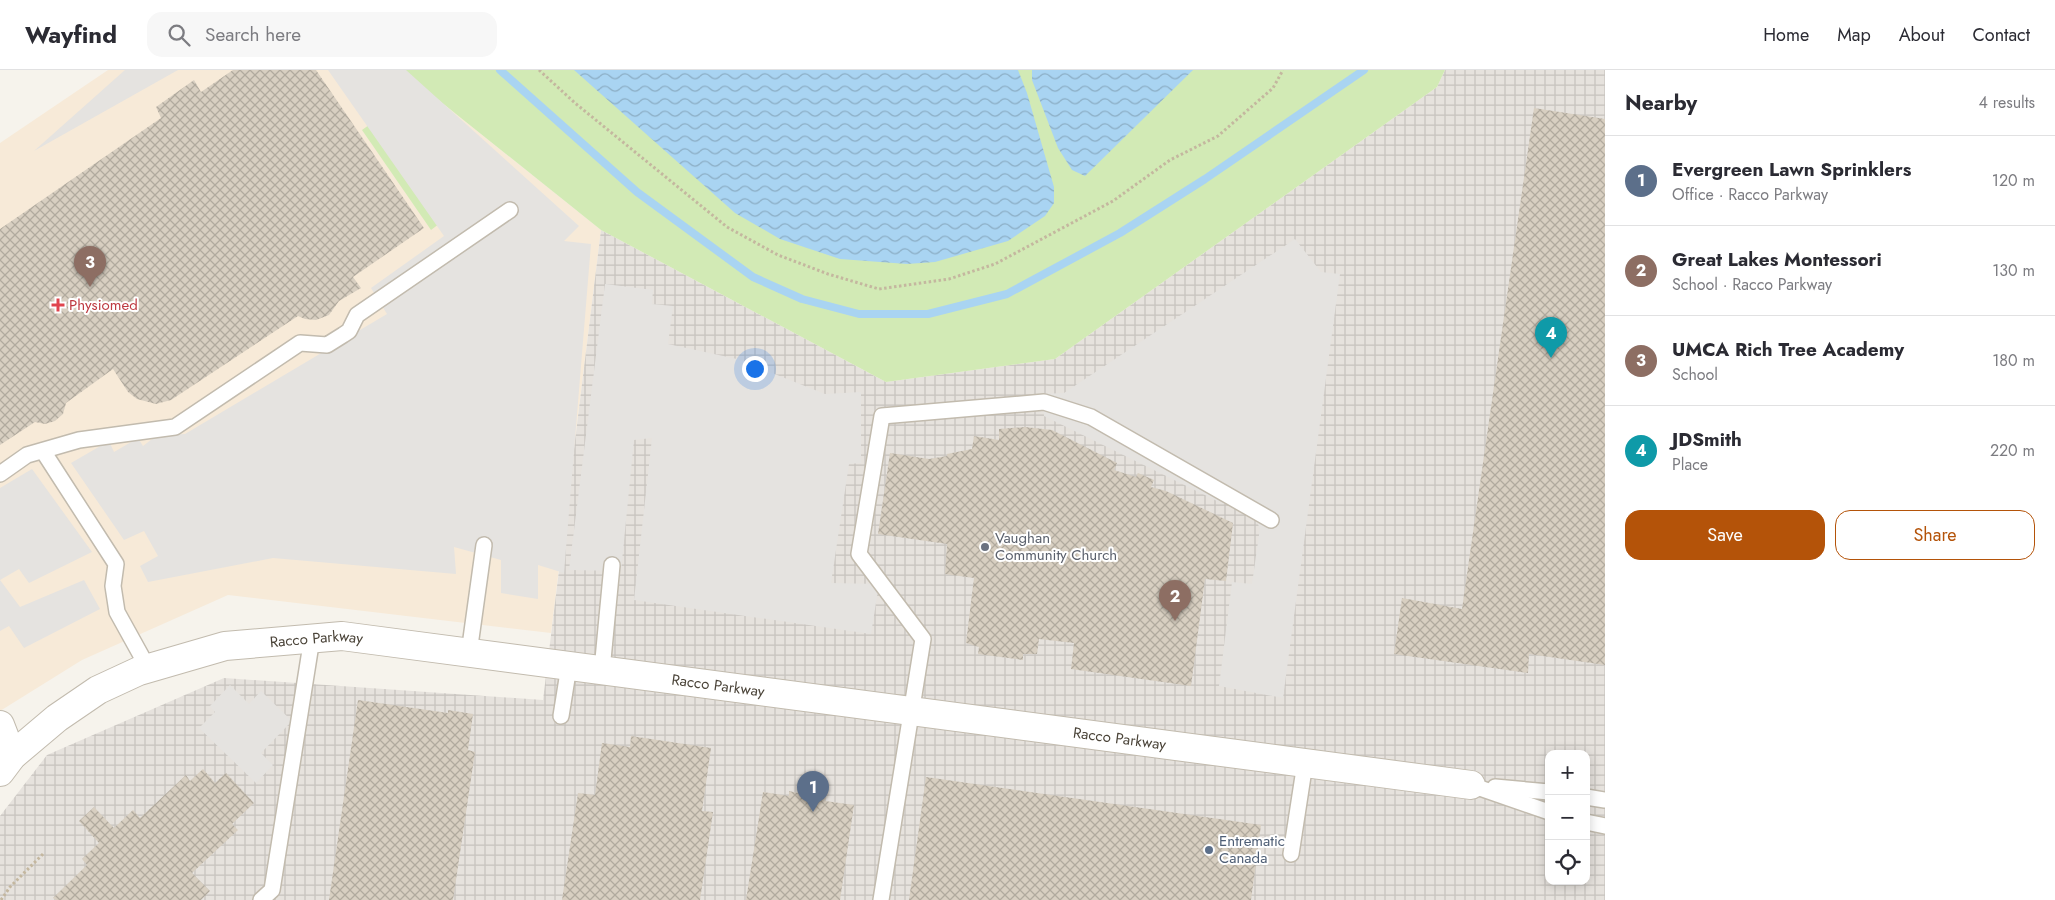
<!DOCTYPE html>
<html lang="en">
<head>
<meta charset="utf-8">
<style>
  :root { --surface:#fff; --page:#f7f7f7; --text:#2b2b33; --muted:#7c7c81; --line:#e1e1e2; --accent:#b45309 }
  body { margin:0; font-family:Jost,sans-serif; background:var(--page); color:var(--text) }
  .controls { position:absolute; right:15px; bottom:15px; display:grid; overflow:hidden; border-radius:10px; box-shadow:0 2px 12px #0003 }
  .controls button { width:45px; height:45px; display:grid; place-items:center; padding:0; border:0; border-bottom:1px solid var(--line); background:var(--surface); color:var(--text); font:25px sans-serif }
  .you { position:absolute; left:754px; top:298px; width:18px; height:18px; margin:-12px; border:4px solid #fff; border-radius:50%; background:#1a73e8; box-shadow:0 0 0 8px #1a73e833 }
  .badge { display:grid; place-items:center; width:32px; height:32px; border-radius:50%; background:var(--accent); color:#fff; font-size:16px; font-weight:700 }
  .pin { position:absolute; translate:-50% -41px; filter:drop-shadow(0 1px 2px #0008) }
  .pin::after { content:''; position:absolute; top:26px; width:18px; height:15px; background:inherit; clip-path:polygon(0 0,100% 0,50% 100%) }
  .list { margin:0; padding:0; list-style:none }
  h2 { display:flex; justify-content:space-between; align-items:center; height:65px; margin:0; padding:0 20px; font-size:21px }
  h2 small { font-size:16px; font-weight:400; color:var(--muted) }
  .list li { display:grid; grid-template-columns:32px 1fr auto; gap:15px; align-items:center; box-sizing:border-box; height:90px; padding:0 20px; border-top:1px solid var(--line) }
  .list b { display:block; font-size:19px; white-space:nowrap }
  .list p { margin:0; font-size:16px; white-space:nowrap; color:var(--muted) }
  .list em { font-size:16px; font-style:normal; color:var(--muted) }
  .actions { display:flex; gap:10px; padding:15px 20px }
  .actions a { flex:1; padding:11px 0; border:1px solid var(--accent); border-radius:15px; text-align:center; font-size:18px; color:var(--accent) }
  .actions .main { background:var(--accent); color:#fff }
  .icon { flex:none; width:28px; height:28px; fill:none; stroke:currentColor; stroke-width:2; stroke-linecap:round; stroke-linejoin:round }
  .map { position:relative; flex:none; width:1605px; height:830px; overflow:hidden }
  header { display:flex; align-items:center; gap:30px; box-sizing:border-box; height:70px; padding:0 25px; background:var(--surface); border-bottom:1px solid var(--line) }
  header strong { font-size:24px }
  nav { display:flex; gap:28px; margin-inline-start:auto; font-size:18px }
  .search { width:350px; height:45px; background:var(--page); display:flex; align-items:center; gap:12px; box-sizing:border-box; padding:0 18px; border-radius:15px; color:var(--muted); font-size:19px }
  main { display:flex }
  aside { flex:1; background:var(--surface) }
  .map>svg:first-child { display:block }
  .commercial { fill:#f7ead8 }
  .industrial { fill:url(#industrial-grid); fill-rule:evenodd }
  .green { fill:#d2eab5 }
  .parking { fill:#e5e3e0 }
  .water { fill:url(#water-waves) }
  .lines { fill:none; stroke-linecap:round; stroke-linejoin:round }
  .stream { stroke:#a9d4f2; stroke-width:8 }
  .building { fill:url(#building-cross-hatch) }
  .lane-casing { stroke:#c2bbae; stroke-width:18 }
  .street-casing { stroke:#c2bbae; stroke-width:30 }
  .path { stroke:#c4b79f; stroke-width:3; stroke-dasharray:2.5 2.5; stroke-linecap:butt }
  .lane { stroke:#fff; stroke-width:15 }
  .street { stroke:#fff; stroke-width:28 }
  .health-dot { fill:#e0444e; stroke:#fff; stroke-width:2 }
  .worship-dot { fill:#6b7280; stroke:#fff; stroke-width:2 }
  .service-dot { fill:#5c6f8a; stroke:#fff; stroke-width:2 }
  .labels { text-anchor:middle; dominant-baseline:central; stroke-width:4; stroke-linejoin:round; paint-order:stroke }
  .health-label { font-size:15px; fill:#be3a42; stroke:#fff; text-anchor:start }
  .worship-label { font-size:15px; fill:#5b616d; stroke:#fff; text-anchor:start }
  .street-label { font-size:15px; fill:#4b4439; stroke:#fff }
  .service-label { font-size:15px; fill:#4e5e75; stroke:#fff; text-anchor:start }
</style>
</head>
<body>
<header>
<strong>Wayfind</strong>
<div class="search"><svg class="icon" aria-label="search" viewBox="0 0 24 24"><circle cx="10" cy="10" r="6"/><path d="M15 15l6 6"/></svg>Search here</div>
<nav><a>Home</a><a>Map</a><a>About</a><a>Contact</a></nav>
</header>
<main>
<div class="map">
<svg width="1605" height="830" viewBox="0 0 1605 830">
  <defs>
    <pattern id="industrial-grid" width="8" height="8" patternUnits="userSpaceOnUse" patternTransform="scale(1.25)"><rect width="8" height="8" fill="#e6e2dd"/><path d="M0 4h8M4 0v8" fill="none" stroke="#c7c3be"/></pattern>
    <pattern id="water-waves" width="16" height="10" patternUnits="userSpaceOnUse" patternTransform="scale(1.25)"><rect width="16" height="10" fill="#a9d4f2"/><path d="M0 5q4-4 8 0t8 0" fill="none" stroke="#8caec5"/></pattern>
    <pattern id="building-cross-hatch" width="8" height="8" patternUnits="userSpaceOnUse" patternTransform="scale(1.25)"><rect width="8" height="8" fill="#d8cfc1"/><path d="M0 0l8 8M0 8l8-8" fill="none" stroke="#b1aa9e"/></pattern>
  </defs>
  <rect width="100%" height="100%" fill="#f6f3ec"/>
  <!-- commercial -->
  <path class="commercial" d="M108,0H401L601,160L551,563L228,525L82,590L0,641V73Z"/>
  <!-- industrial -->
  <path class="industrial" d="M1445,0H1605V830H0V746L47,685L224,608L543,630L601,160L886,312L1055,289L1437,17ZM1549,684H1586V811H1549Z"/>
  <!-- green -->
  <g class="green">
    <path d="M401,0H1445L1437,17L1055,289L886,312L601,160Z"/>
    <path d="M376,50L472,129L431,160L362,60Z"/>
  </g>
  <!-- parking -->
  <g class="parking">
    <path d="M125,0H178L34,81Z"/>
    <path d="M328,0H406L579,156L564,171L591,174L564,503L538,495V529L501,523V490L454,477L456,504L273,488L148,512L140,496L158,486L144,461L124,470L71,393L109,371L114,382L138,368L143,376L156,366L185,364L387,244L371,218L444,166Z"/>
    <path d="M1295,169L1321,202L1340,204L1283,628L1219,616L1232,512L1252,514L1260,458L1250,441L1236,433L1223,434L1044,346L1042,324L1064,323Z"/>
    <path d="M605,214L653,220L652,234L673,236L668,274L737,289L825,324L861,322V393L849,394L831,513L879,514L871,564L634,530L652,368L634,370L621,501L569,500Z"/>
    <path d="M32,399L92,482L29,513L19,499L0,510L20,537L84,510L100,539L24,578L9,556L0,561V418Z"/>
    <path d="M230,615L249,634L261,621L292,651L261,683L273,695L256,713L199,658L215,642L210,636Z"/>
  </g>
  <!-- water -->
  <g class="water">
    <path d="M574,0H1018L1027,23L1054,117V133L1045,146L1008,171L935,192L907,194L840,189L780,169L735,143Z"/>
    <path d="M1032,0H1193L1085,106L1072,100L1058,78L1032,10Z"/>
  </g>
  <g class="lines">
    <!-- stream -->
    <path class="stream" d="M500,0L637,122L753,207L802,229L859,244H928L1007,224L1120,163L1205,109L1364,0"/>
  </g>
  <!-- building -->
  <g class="building">
    <path d="M233,0H316L424,158L353,207L361,218L339,231L329,245L316,250L305,249L298,246L171,330L156,334L137,329L128,322L113,299L66,333L63,344L55,351L45,354L35,352L0,375V159L161,48L156,37L194,10L201,22Z"/>
    <path d="M1534,38L1605,49V595L1529,584L1528,603L1394,584L1402,528L1462,539Z"/>
    <path d="M1025,357L1052,360L1117,393L1114,400L1136,407L1138,403L1154,410L1151,417L1166,421L1233,453L1226,511L1205,509L1191,616L1071,599L1074,573L1039,569L1037,584H1023V590L978,584L979,577L966,573L974,508L945,504L947,474L878,464L890,383L929,389L947,386V384L972,379L974,366L999,370V359Z"/>
    <path d="M358,630L448,643V640L473,644L468,680L475,682L453,830H329Z"/>
    <path d="M631,666L711,678L702,741L713,742L700,830H562L578,723L595,725L602,673L630,677Z"/>
    <path d="M203,699L215,713L226,703L254,733L232,754L238,760L192,803L210,821L201,830H56L53,828L87,795L82,789L99,773L79,751L94,737L114,758L133,740L140,748L186,705L190,711Z"/>
    <path d="M926,707L1261,755L1251,830H909Z"/>
    <path d="M798,718L818,721L817,726L826,727L825,731L854,735L840,830H746L763,722L789,726V721L798,723Z"/>
  </g>
  <g class="lines">
    <defs>
      <g id="lane">
        <path d="M43,381L116,494L113,516L117,542L148,598"/>
        <path d="M0,404L27,385L79,370L175,357L300,273L327,275L343,265L349,261L357,245L510,140"/>
        <path d="M469,583L484,475"/>
        <path d="M602,600L612,495"/>
        <path d="M561,646L569,596"/>
        <path d="M1471,715L1549,742"/>
        <path d="M1495,717L1549,722"/>
        <path d="M1586,727L1605,730"/>
        <path d="M1586,752L1605,756"/>
        <path d="M1291,784L1305,693"/>
        <path d="M261,830L272,820L312,568"/>
        <path d="M881,830L923,569L859,484L882,346L1044,332L1091,347L1271,450"/>
      </g>
      <g id="street">
        <path d="M0,655L12,686"/>
        <path id="s1" d="M0,702L12,686L57,648L98,620L139,601L225,576L342,566L1471,715"/>
      </g>
    </defs>
    <!-- lane casing -->
    <use href="#lane" class="lane-casing"/>
    <!-- street casing -->
    <use href="#street" class="street-casing"/>
    <!-- path -->
    <g class="path">
      <path d="M539,0L575,33L727,157L778,185L828,204L879,219L949,209L995,194L1113,131L1170,90L1218,66L1273,18L1283,0"/>
      <path d="M1,830L10,817L43,784"/>
    </g>
    <!-- lane -->
    <use href="#lane" class="lane"/>
    <!-- street -->
    <use href="#street" class="street"/>
  </g>
  <!-- markers -->
  <path class="health-dot" d="M55.5 227.5h5v5h5v5h-5v5h-5v-5h-5v-5h5z"/>
  <circle class="worship-dot" cx="985" cy="477" r="5"/>
  <circle class="service-dot" cx="1209" cy="780" r="5"/>
  <g class="labels">
    <!-- health labels -->
    <g class="health-label">
      <text x="69" y="235">Physiomed</text>
    </g>
    <!-- worship labels -->
    <g class="worship-label">
      <text x="995" y="468">Vaughan<tspan x="995" dy="17">Community Church</tspan></text>
    </g>
    <!-- street labels -->
    <g class="street-label">
      <text stroke="none"><textPath href="#s1" startOffset="355">Racco Parkway</textPath></text>
      <text stroke="none"><textPath href="#s1" startOffset="760">Racco Parkway</textPath></text>
      <text stroke="none"><textPath href="#s1" startOffset="1165">Racco Parkway</textPath></text>
    </g>
    <!-- service labels -->
    <g class="service-label">
      <text x="1219" y="771">Entrematic<tspan x="1219" dy="17">Canada</tspan></text>
    </g>
  </g>
</svg>
<div class="controls">
<button>+</button>
<button>−</button>
<button><svg class="icon" aria-label="locate" viewBox="0 0 24 24"><circle cx="12" cy="12" r="6"/><path d="M12 2v4M12 18v4M2 12h4M18 12h4"/></svg></button>
</div>
<div class="you"></div>
<div class="pin badge" style="left:813px;top:742px;background:#5c6f8a">1</div>
<div class="pin badge" style="left:1175px;top:551px;background:#8d6e63">2</div>
<div class="pin badge" style="left:90px;top:217px;background:#8d6e63">3</div>
<div class="pin badge" style="left:1551px;top:288px;background:#0f9aa8">4</div>
</div>
<aside>
<h2>Nearby<small>4 results</small></h2>
<ul class="list">
<li><span class="badge" style="background:#5c6f8a">1</span><div><b>Evergreen Lawn Sprinklers</b><p>Office · Racco Parkway</p></div><em>120 m</em></li>
<li><span class="badge" style="background:#8d6e63">2</span><div><b>Great Lakes Montessori</b><p>School · Racco Parkway</p></div><em>130 m</em></li>
<li><span class="badge" style="background:#8d6e63">3</span><div><b>UMCA Rich Tree Academy</b><p>School</p></div><em>180 m</em></li>
<li><span class="badge" style="background:#0f9aa8">4</span><div><b>JDSmith</b><p>Place</p></div><em>220 m</em></li>
</ul>
<div class="actions"><a class="main">Save</a><a>Share</a></div>
</aside>
</main>
</body>
</html>
